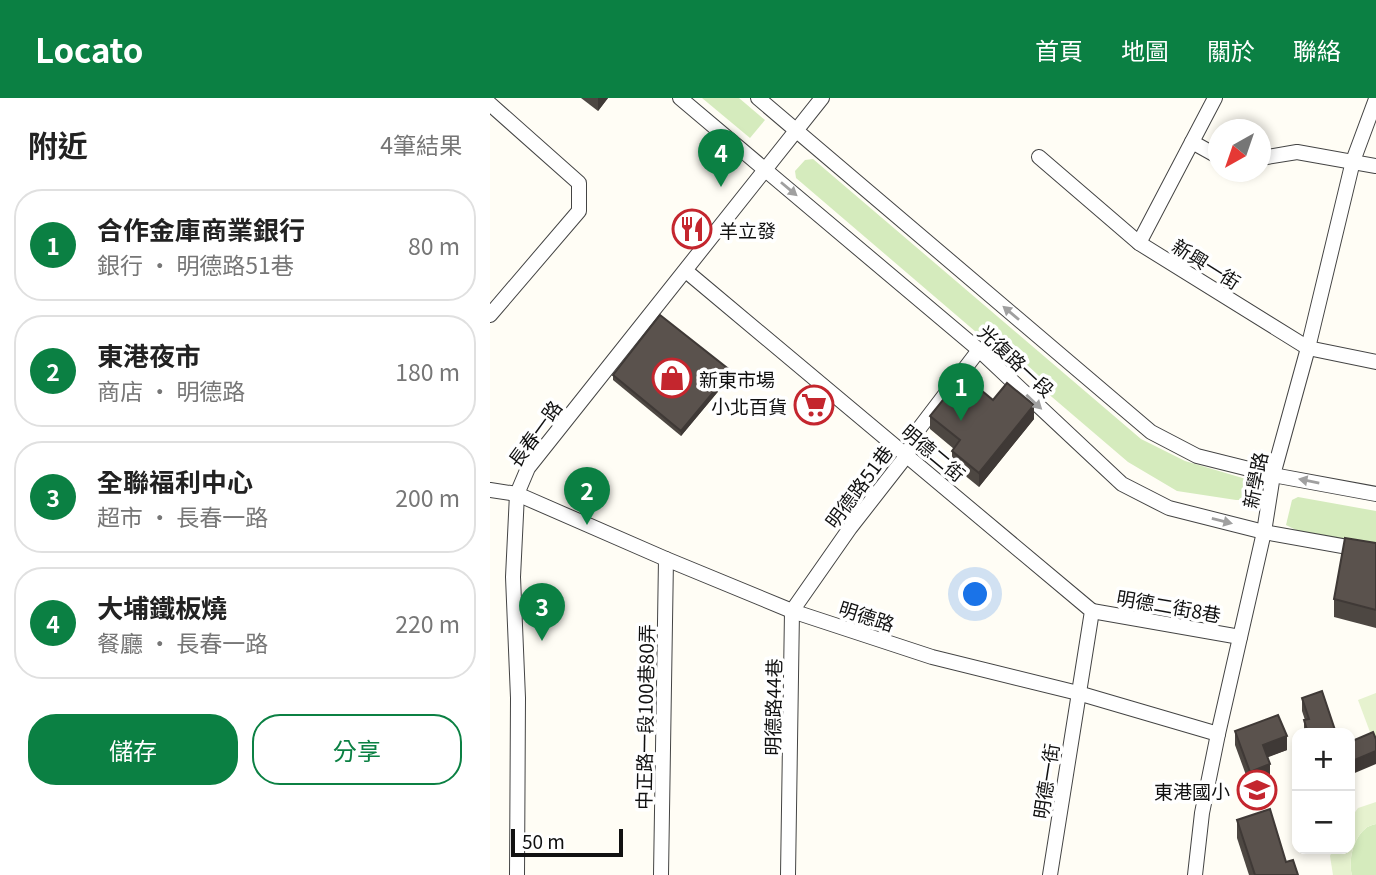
<!DOCTYPE html>
<html lang="zh-TW">
<head>
<meta charset="utf-8">
<style>
  :root { --surface:#fff; --page:#f2f2f2; --text:#222; --muted:#767676; --line:#e0e0e0; --accent:#0b8043 }
  body { margin:0; font-family:Georgia,"Noto Sans TC",serif; background:var(--page); color:var(--text) }
  .controls { position:absolute; right:21px; bottom:21px; display:grid; overflow:hidden; border-radius:14px; box-shadow:0 4px 10px #0003 }
  .controls button { width:63px; height:63px; display:grid; place-items:center; padding:0; border:0; border-bottom:2px solid var(--line); background:var(--surface); color:var(--text); font:35px sans-serif }
  .compass { position:absolute; left:718px; top:21px; width:63px; height:63px; border-radius:50%; background:var(--surface); box-shadow:0 4px 10px #0003; rotate:220deg }
  .scale { position:absolute; left:21px; bottom:18px; width:112px; box-sizing:border-box; padding-left:7px; border:4px solid #111; border-top:0; font-size:19px; line-height:24px; white-space:nowrap; color:#111; -webkit-text-stroke:5px #fff; paint-order:stroke }
  .you { position:absolute; left:486px; top:497px; width:24px; height:24px; margin:-18px; border:5px solid #fff; border-radius:50%; background:#1a73e8; box-shadow:0 0 0 10px #1a73e833 }
  .badge { display:grid; place-items:center; width:46px; height:46px; border-radius:50%; background:var(--accent); color:#fff; font-size:23px; font-weight:700 }
  .pin { position:absolute; translate:-50% -58px; filter:drop-shadow(0 2px 4px #0008) }
  .pin::after { content:''; position:absolute; top:37px; width:24px; height:21px; background:inherit; clip-path:polygon(0 0,100% 0,50% 100%) }
  .list { margin:0; padding:0; list-style:none }
  h2 { display:flex; justify-content:space-between; align-items:center; height:91px; margin:0; padding:0 28px; font-size:30px }
  h2 small { font-size:23px; font-weight:400; color:var(--muted) }
  .list li { display:grid; grid-template-columns:46px 1fr auto; gap:21px; align-items:center; box-sizing:border-box; height:112px; margin:0 14px 14px; padding:0 14px; border:2px solid var(--line); border-radius:28px }
  .list b { display:block; font-size:26px; white-space:nowrap }
  .list p { margin:0; font-size:23px; white-space:nowrap; color:var(--muted) }
  .list em { font-size:23px; font-style:normal; color:var(--muted) }
  .actions { display:flex; gap:14px; padding:21px 28px }
  .actions a { flex:1; padding:16px 0; border:2px solid var(--accent); border-radius:28px; text-align:center; font-size:24px; color:var(--accent) }
  .actions .main { background:var(--accent); color:#fff }
  .map { position:relative; flex:none; width:886px; height:777px; overflow:hidden }
  header { display:flex; align-items:center; gap:42px; box-sizing:border-box; height:98px; padding:0 35px; background:var(--accent); color:#fff }
  header strong { font-size:33px }
  nav { display:flex; gap:38px; margin-inline-start:auto; font-size:24px }
  main { display:flex }
  aside { flex:1; background:var(--surface) }
  .map>svg:first-child { display:block }
  .green { fill:#d5ebbd }
  .pitch { fill:#e6f2cf }
  .lines { fill:none; stroke-linecap:round; stroke-linejoin:round }
  .minor-casing { stroke:#444; stroke-width:16 }
  .minor { stroke:#fff; stroke-width:14 }
  .wall { fill:#4d4742 }
  .shaded-wall { fill:#3f3936 }
  .building { fill:#5a524d; stroke:#3f3936; stroke-width:2 }
  .oneway { fill:#a0a0a0 }
  .labels { text-anchor:middle; dominant-baseline:central; stroke-width:7; stroke-linejoin:round; paint-order:stroke }
  .poi-label { font-size:19px; fill:#111; stroke:#fff; text-anchor:start }
  .street-label { font-size:19px; fill:#111; stroke:#fff }
</style>
</head>
<body>
<header>
<strong>Locato</strong>
<nav><a>首頁</a><a>地圖</a><a>關於</a><a>聯絡</a></nav>
</header>
<main>
<aside>
<h2>附近<small>4筆結果</small></h2>
<ul class="list">
<li><span class="badge">1</span><div><b>合作金庫商業銀行</b><p>銀行 · 明德路51巷</p></div><em>80 m</em></li>
<li><span class="badge">2</span><div><b>東港夜市</b><p>商店 · 明德路</p></div><em>180 m</em></li>
<li><span class="badge">3</span><div><b>全聯福利中心</b><p>超市 · 長春一路</p></div><em>200 m</em></li>
<li><span class="badge">4</span><div><b>大埔鐵板燒</b><p>餐廳 · 長春一路</p></div><em>220 m</em></li>
</ul>
<div class="actions"><a class="main">儲存</a><a>分享</a></div>
</aside>
<div class="map">
<svg width="886" height="777" viewBox="0 0 886 777">
  <rect width="100%" height="100%" fill="#fffdf5"/>
  <!-- green -->
  <g class="green">
    <path d="M212,0H249L275,22L260,40Z"/>
    <path d="M323,61L651,341L695,363L756,381L760,386L754,402H746L687,393L638,364L306,80L305,73L315,62Z"/>
    <path d="M808,399L886,413V449L812,435L796,427L802,402Z"/>
    <path d="M886,726V777H862C858,763 863,741 875,731C878,728 882,727 886,726Z"/>
  </g>
  <!-- pitch -->
  <g class="pitch">
    <path d="M886,595V650L868,602Z"/>
    <path d="M886,704V726C882,727 878,728 875,731C863,741 858,763 862,777H843L840,758L843,751H860V721L868,710Z"/>
  </g>
  <g class="lines">
    <defs>
      <g id="minor">
        <path d="M190,0L489,252L632,386L679,410L774,434L886,454"/>
        <path d="M268,0L661,334L707,358L783,377L886,396"/>
        <path d="M0,6L89,85V113L0,217"/>
        <path d="M702,44L729,59"/>
        <path d="M549,59L649,145L818,250L886,264"/>
        <path d="M771,60L807,54L886,68"/>
        <path d="M649,145L725,0"/>
        <path d="M196,173L602,513L560,777"/>
        <path d="M0,392L27,396L176,461L302,513L442,559L588,595L728,636"/>
        <path d="M602,513L750,539"/>
        <path d="M27,777L28,600L23,479L27,396L38,370L332,0"/>
        <path d="M171,777L176,461"/>
        <path d="M298,777L302,513L360,430L417,357L428,332L489,252"/>
        <path d="M705,777L712,715L728,636L774,434L783,377L818,250L863,63L886,1"/>
      </g>
    </defs>
    <!-- minor casing -->
    <use href="#minor" class="minor-casing"/>
    <!-- minor -->
    <use href="#minor" class="minor"/>
  </g>
  <!-- wall -->
  <g class="wall">
    <path d="M91,0H118L108,13Z"/>
    <path d="M123,277L241,278L191,338L123,282Z"/>
    <path d="M503,302L544,321L489,389L462,367V353L464,351L440,331V318Z"/>
    <path d="M886,445V530L844,519V501Z"/>
    <path d="M812,600L846,635H814V622H815L812,613Z"/>
    <path d="M745,633L797,652L777,659L780,680L760,688L745,647Z"/>
    <path d="M747,722L796,764L808,777H759L747,740Z"/>
  </g>
  <!-- shaded-wall -->
  <g class="shaded-wall">
    <path d="M108,0H118L108,13Z"/>
    <path d="M241,273V278L191,338V333Z"/>
    <path d="M544,307V321L489,389V375Z"/>
    <path d="M797,638V652L773,661V647Z"/>
    <path d="M886,653V666L860,677V664Z"/>
    <path d="M780,666V680L760,688V674Z"/>
  </g>
  <!-- building -->
  <g class="building">
    <path d="M170,217L241,273L191,333L123,277Z"/>
    <path d="M473,277L503,302L517,285L544,307L489,375L462,353L470,342L440,318Z"/>
    <path d="M855,440L886,445V512L844,501Z"/>
    <path d="M832,593L846,635H818L814,622L819,621L812,600Z"/>
    <path d="M788,617L797,638L773,647L780,666L760,674L745,633Z"/>
    <path d="M883,634L886,641V653L860,664V644Z"/>
    <path d="M780,711L796,764L803,762L808,777H765L747,722Z"/>
  </g>
  <!-- one-way arrows -->
  <defs><path id="oneway-solid" d="M-6-.8H1V-3.2L6.5 0L1 3.2V.8H-6Z" transform="scale(1.75)"/></defs>
  <g class="oneway">
    <use href="#oneway-solid" transform="translate(299 91) rotate(40)"/>
    <use href="#oneway-solid" transform="translate(521 215) rotate(-140)"/>
    <use href="#oneway-solid" transform="translate(544 304) rotate(43)"/>
    <use href="#oneway-solid" transform="translate(819 383) rotate(-169)"/>
    <use href="#oneway-solid" transform="translate(732 423) rotate(14)"/>
  </g>
  <!-- icons -->
  <defs>
    <symbol id="restaurant-ring" viewBox="-11 -11 22 22"><circle r="9.5" fill="#fff" stroke="#c4262e" stroke-width="1.5"/><path d="M-5-6h1v4h1v-4h1v4h1v-4h1v5L-1.5 .5V6h-2V.5L-5-1ZM5-6V6H3V1.5H1.5Q1.5-4 5-6Z" fill="#c4262e"/></symbol>
    <symbol id="shop-ring" viewBox="-11 -11 22 22"><circle r="9.5" fill="#fff" stroke="#c4262e" stroke-width="1.5"/><path d="M-5-2.5h2.3a2.7 3.5 0 0 1 5.4 0H5L5.5 6h-11ZM-1.5-2.5h3a1.5 2.3 0 0 0-3 0Z" fill="#c4262e"/></symbol>
    <symbol id="supermarket-ring" viewBox="-11 -11 22 22"><circle r="9.5" fill="#fff" stroke="#c4262e" stroke-width="1.5"/><path d="M-6-5.5h2.5l.6 2H6L4.5 2H-2.5L-4.4-4H-6ZM-1.5 3.2a1.3 1.3 0 1 0 .1 0ZM3 3.2a1.3 1.3 0 1 0 .1 0Z" fill="#c4262e"/></symbol>
    <symbol id="school-ring" viewBox="-11 -11 22 22"><circle r="9.5" fill="#fff" stroke="#c4262e" stroke-width="1.5"/><path d="M0-5L7-2L0 1L-7-2ZM-4 1L0 2.5L4 1V4Q0 6-4 4Z" fill="#c4262e"/></symbol>
  </defs>
  <g fill-rule="evenodd">
    <use href="#restaurant-ring" x="180" y="109" width="44" height="44"/>
    <use href="#shop-ring" x="160" y="258" width="44" height="44"/>
    <use href="#supermarket-ring" x="302" y="285" width="44" height="44"/>
    <use href="#school-ring" x="745" y="670" width="44" height="44"/>
  </g>
  <g class="labels">
    <!-- poi labels -->
    <g class="poi-label">
      <text x="229" y="131">羊立發</text>
      <text x="209" y="280">新東市場</text>
      <text x="297" y="307" text-anchor="end">小北百貨</text>
      <text x="740" y="692" text-anchor="end">東港國小</text>
    </g>
    <!-- street labels -->
    <g class="street-label">
      <text transform="translate(717 165) rotate(32)">新興一街</text>
      <text transform="translate(527 262) rotate(43)">光復路一段</text>
      <text transform="translate(44 335) rotate(-54)">長春一路</text>
      <text transform="translate(444 354) rotate(40)">明德二街</text>
      <text transform="translate(764 382) rotate(-79)">新學路</text>
      <text transform="translate(368 388) rotate(-53)">明德路51巷</text>
      <text transform="translate(679 507) rotate(10)">明德二街8巷</text>
      <text transform="translate(377 517) rotate(18)">明德路</text>
      <text transform="translate(282 609) rotate(-89)">明德路44巷</text>
      <text transform="translate(154 619) rotate(-89)">中正路一段100巷80弄</text>
      <text transform="translate(555 683) rotate(-81)">明德一街</text>
    </g>
  </g>
</svg>
<div class="controls">
<button>+</button>
<button>−</button>
</div>
<svg class="compass" viewBox="-18 -18 36 36"><path d="M0-13l5 13h-10z" fill="#e53935"/><path d="M0 13l5-13h-10z" fill="#767676"/></svg>
<div class="scale">50 m</div>
<div class="you"></div>
<div class="pin badge" style="left:471px;top:323px">1</div>
<div class="pin badge" style="left:97px;top:427px">2</div>
<div class="pin badge" style="left:52px;top:543px">3</div>
<div class="pin badge" style="left:231px;top:89px">4</div>
</div>
</main>
</body>
</html>
